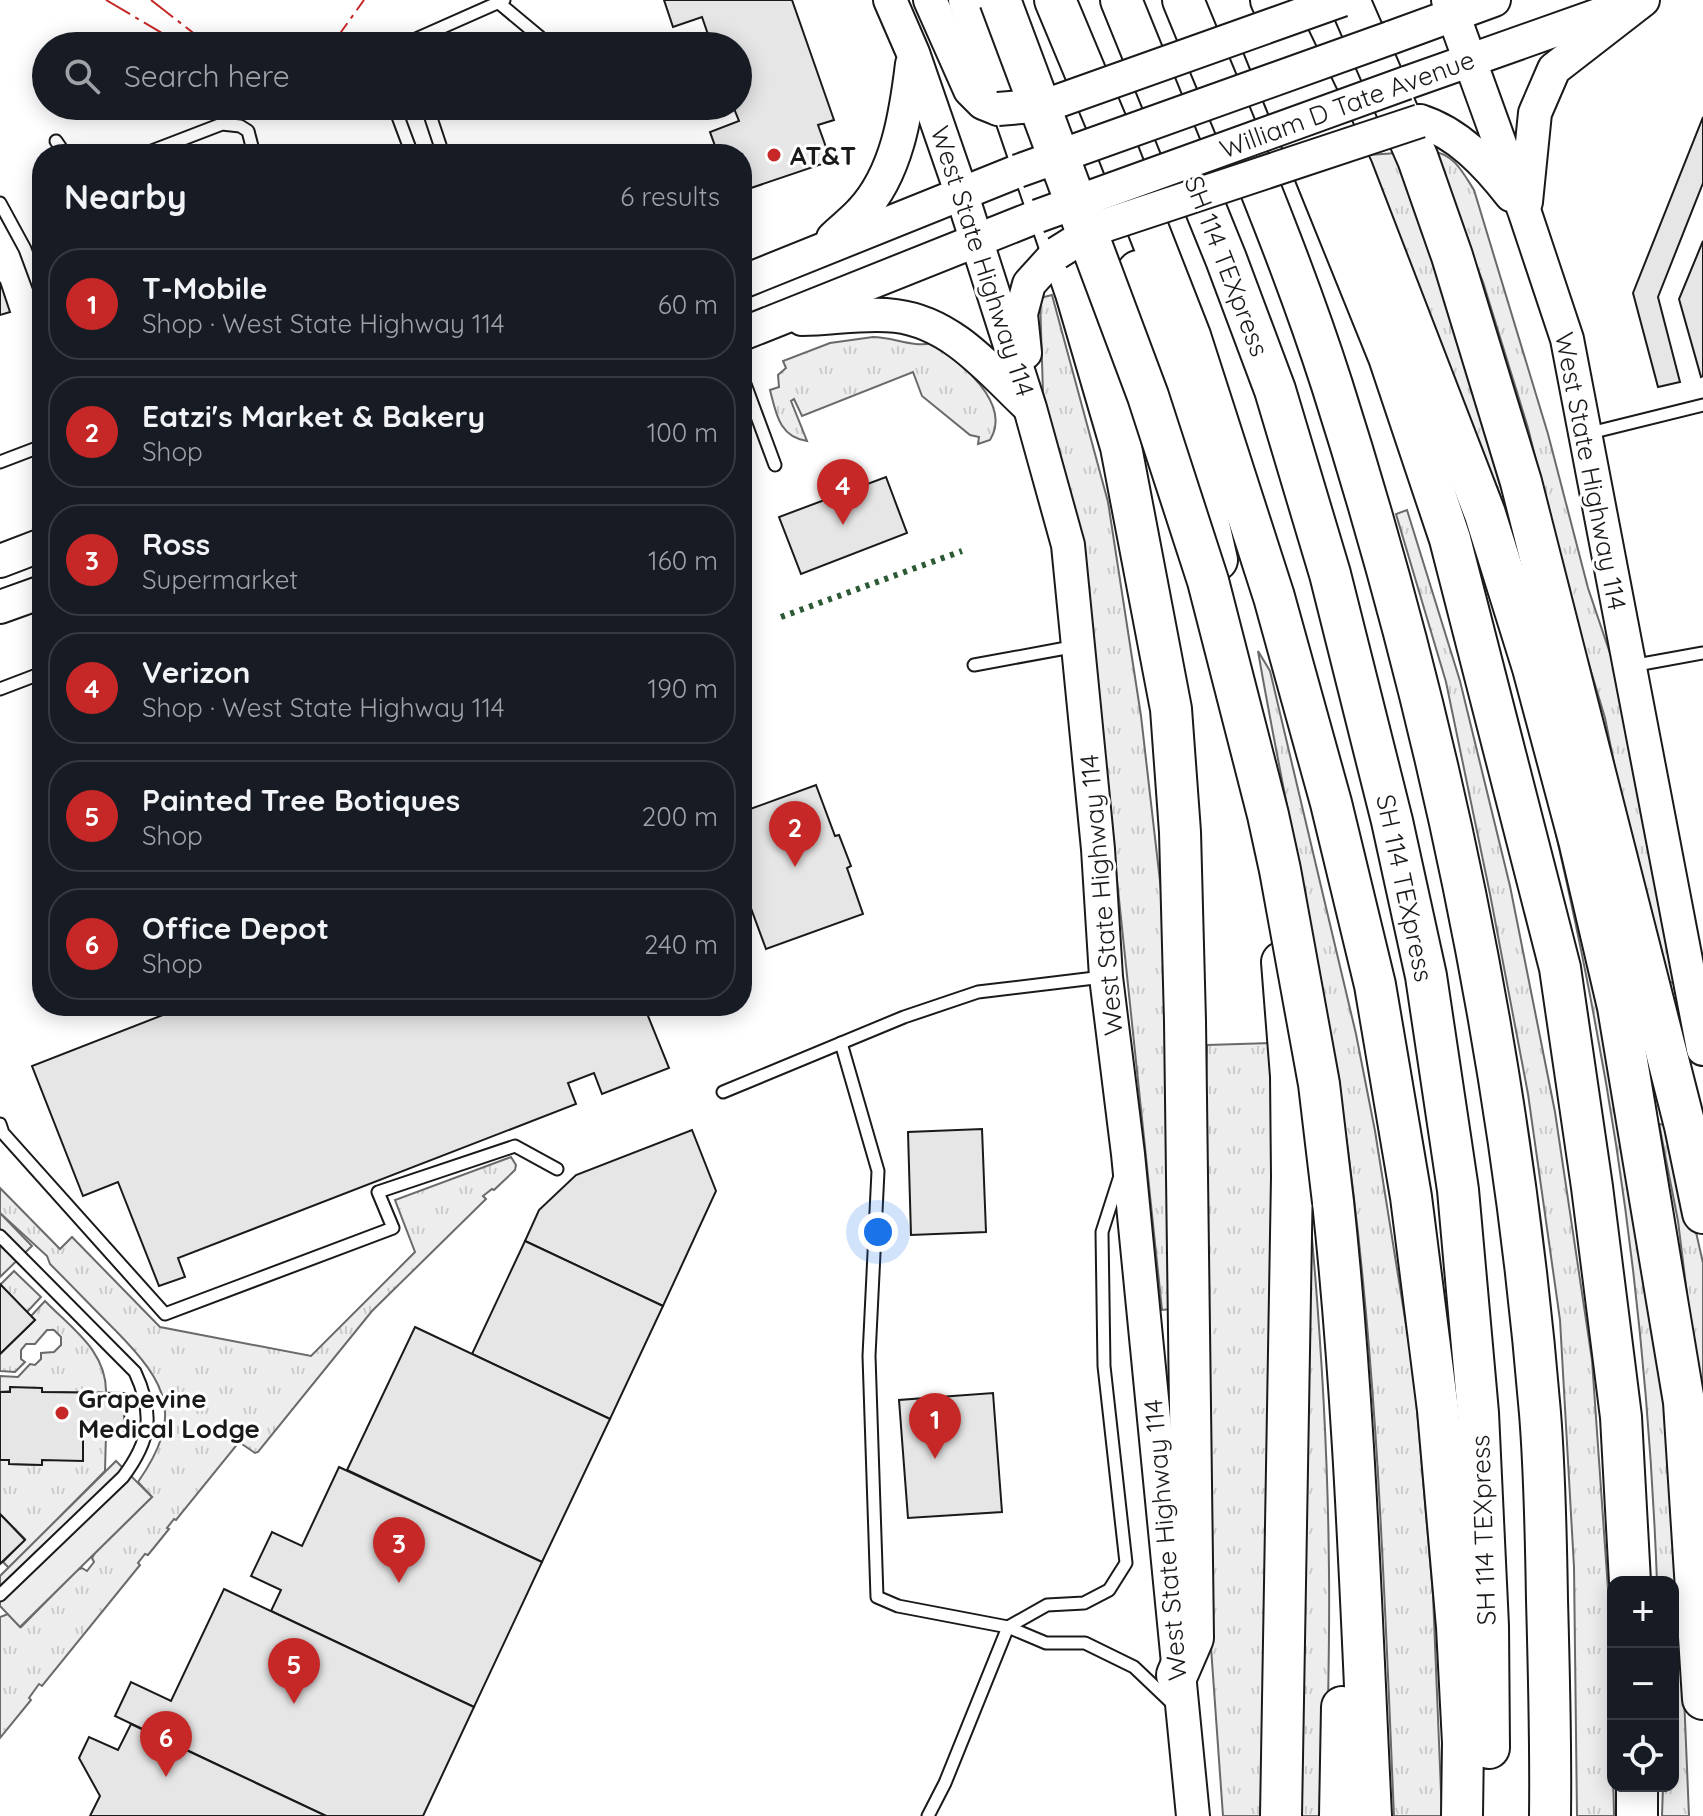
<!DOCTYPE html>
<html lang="en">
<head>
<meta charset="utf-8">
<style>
  :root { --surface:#171b24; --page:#242831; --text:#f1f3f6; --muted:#9ea1a6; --line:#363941; --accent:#c62828 }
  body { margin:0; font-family:Quicksand,sans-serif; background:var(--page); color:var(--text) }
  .controls { position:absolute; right:24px; bottom:24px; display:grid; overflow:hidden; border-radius:16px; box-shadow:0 4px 20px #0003 }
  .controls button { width:72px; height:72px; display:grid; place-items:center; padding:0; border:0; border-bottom:2px solid var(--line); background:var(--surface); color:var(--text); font:40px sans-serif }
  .you { position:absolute; left:878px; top:1232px; width:28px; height:28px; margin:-20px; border:6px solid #fff; border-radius:50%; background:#1a73e8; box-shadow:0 0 0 12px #1a73e833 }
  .badge { display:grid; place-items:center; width:52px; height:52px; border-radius:50%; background:var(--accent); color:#fff; font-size:26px; font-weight:700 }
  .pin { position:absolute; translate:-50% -66px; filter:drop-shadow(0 2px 4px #0008) }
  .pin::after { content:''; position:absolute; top:42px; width:28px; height:24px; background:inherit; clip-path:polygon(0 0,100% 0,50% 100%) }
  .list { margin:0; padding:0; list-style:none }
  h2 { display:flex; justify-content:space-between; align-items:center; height:104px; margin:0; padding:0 32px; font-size:34px }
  h2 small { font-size:26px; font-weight:400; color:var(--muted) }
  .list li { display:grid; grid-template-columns:52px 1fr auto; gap:24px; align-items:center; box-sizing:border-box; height:112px; margin:0 16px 16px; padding:0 16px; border:2px solid var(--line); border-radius:32px }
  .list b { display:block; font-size:30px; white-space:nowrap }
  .list p { margin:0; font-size:26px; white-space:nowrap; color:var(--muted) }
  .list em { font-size:26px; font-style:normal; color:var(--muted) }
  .icon { flex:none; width:44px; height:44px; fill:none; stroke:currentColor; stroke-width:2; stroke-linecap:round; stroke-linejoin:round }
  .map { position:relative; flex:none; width:1703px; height:1816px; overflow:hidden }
  .search { position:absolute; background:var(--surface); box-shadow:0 4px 20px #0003; left:32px; top:32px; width:720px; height:88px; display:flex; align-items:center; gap:20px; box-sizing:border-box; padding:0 28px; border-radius:44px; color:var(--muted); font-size:30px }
  .panel { position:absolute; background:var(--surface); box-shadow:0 4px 20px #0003; left:32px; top:144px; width:720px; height:872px; border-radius:32px }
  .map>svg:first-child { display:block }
  .grass { fill:url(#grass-tufts); stroke:#6a6a6a; stroke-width:2 }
  .pitch { fill:#ededed; stroke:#6a6a6a; stroke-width:2 }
  .building { fill:#e6e6e6; stroke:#1a1a1a; stroke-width:2 }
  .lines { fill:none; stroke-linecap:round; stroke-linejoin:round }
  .service-casing { stroke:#1a1a1a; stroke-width:15 }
  .secondary-casing { stroke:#1a1a1a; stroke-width:36 }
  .motorway-casing { stroke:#1a1a1a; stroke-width:44 }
  .service { stroke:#fff; stroke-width:11 }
  .secondary { stroke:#fff; stroke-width:32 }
  .motorway { stroke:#fff; stroke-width:40 }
  .secondary-bridge-casing { stroke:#1a1a1a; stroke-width:36; stroke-linecap:butt }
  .motorway-bridge-casing { stroke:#1a1a1a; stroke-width:44; stroke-linecap:butt }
  .secondary-bridge { stroke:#fff; stroke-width:32 }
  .motorway-bridge { stroke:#fff; stroke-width:40 }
  .hedge { stroke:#2b5a34; stroke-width:6; stroke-dasharray:4 6; stroke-linecap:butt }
  .power { stroke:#c62828; stroke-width:2; stroke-dasharray:28 6 4 6; stroke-linecap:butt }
  .poi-dot { fill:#c62828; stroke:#fff; stroke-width:3 }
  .labels { text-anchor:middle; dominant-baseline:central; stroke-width:6; stroke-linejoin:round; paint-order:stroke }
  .street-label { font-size:26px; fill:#1a1a1a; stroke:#fff }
  .poi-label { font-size:26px; font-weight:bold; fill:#1a1a1a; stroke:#fff; text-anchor:start }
</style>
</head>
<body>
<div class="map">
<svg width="1703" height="1816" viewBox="0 0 1703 1816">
  <defs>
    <pattern id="grass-tufts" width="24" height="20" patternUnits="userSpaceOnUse" patternTransform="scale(2)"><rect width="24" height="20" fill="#ededed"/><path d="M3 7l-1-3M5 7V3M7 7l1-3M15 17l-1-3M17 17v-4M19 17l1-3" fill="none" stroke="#cbcbcb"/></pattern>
  </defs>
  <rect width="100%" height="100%" fill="#fff"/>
  <!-- grass -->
  <g class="grass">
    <path d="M1431,151C1454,154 1462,171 1474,190L1548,434L1588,588L1623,692L1675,982L1666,983L1623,808L1605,718L1576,621L1528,428L1483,282Z"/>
    <path d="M1397,153L1413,186L1547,640L1360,160L1368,155Z"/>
    <path d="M1052,295L1108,502L1141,716L1164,916L1171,1309L1162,1310L1092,641L1074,515L1043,393L1040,298Z"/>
    <path d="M873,337C893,337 914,348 932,343C959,361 1013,403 990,440L978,444L979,437L970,435L922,396L913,372L802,416L794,399L791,401L807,441C779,437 776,413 770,390L779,387L778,375L786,368L783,361L830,343Z"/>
    <path d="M1407,510L1460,681L1510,886L1555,1112L1592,1360L1610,1618L1614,1816H1577L1574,1567L1560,1320L1528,1094L1490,894L1446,682L1396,514Z"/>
    <path d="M1258,651L1270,671L1356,1034L1375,1131L1414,1375L1433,1595L1442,1816H1394C1384,1585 1377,1351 1344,1122C1322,964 1285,808 1258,651Z"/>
    <path d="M1520,678L1578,883L1641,1206L1676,1504L1689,1816H1662L1663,1786H1673V1582H1657C1650,1395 1630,1206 1595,1022C1574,907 1546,792 1520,678Z"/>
    <path d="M1276,1043L1265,1816H1223L1204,1549L1202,1257L1207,1045Z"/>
    <path d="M1659,1124L1672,1126L1703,1263V1424L1678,1221Z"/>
    <path d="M511,1157L516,1165L515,1170L494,1190L492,1189L483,1196L486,1199L372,1311L258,1452L255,1453L239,1442L176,1520L174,1519L167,1528L169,1529L148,1555L145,1554L138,1563L140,1565L42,1686L39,1684L29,1698L31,1700L0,1738V1617L8,1614L21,1627L77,1570L82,1568L87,1571L94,1562L92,1558L95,1553L152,1497L138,1482C184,1416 168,1384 116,1331C94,1309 72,1286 50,1264L47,1256L0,1213V1188L60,1249L72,1237L160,1327L311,1356L415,1252L395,1200Z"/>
    <path d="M1308,1194C1320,1320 1328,1446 1329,1572C1330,1653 1327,1735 1326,1816H1300Z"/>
    <path d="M14,1271L41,1297L27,1312L0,1285Z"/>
    <path d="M45,1301C72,1329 107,1351 106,1393L42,1392V1388L0,1392V1376L18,1377L30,1364L35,1365L41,1359V1353L54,1352L61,1345V1337L54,1330H47L35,1344H26L21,1350V1359L25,1362L15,1372L0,1371V1354L35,1320L31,1316Z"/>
    <path d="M83,1433L106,1434L105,1471L9,1568L3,1562L25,1539L0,1514V1460H9V1464L41,1465L42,1460Z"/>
  </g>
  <!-- pitch -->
  <g class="pitch">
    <path d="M0,1213L32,1246L0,1277Z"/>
    <path d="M116,1461L152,1497L20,1627L0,1606V1576Z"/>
  </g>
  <!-- building -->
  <g class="building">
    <path d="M664,0H792L834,120L818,125L831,161L742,191V154H718L710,132L739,121L733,106H738V46H712L702,17L673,27Z"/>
    <path d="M1703,117V183L1658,297L1680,382L1658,387L1633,293Z"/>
    <path d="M1703,241V376L1701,377L1679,299Z"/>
    <path d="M0,282L10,312L0,315Z"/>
    <path d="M886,477L907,533L801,574L779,517Z"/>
    <path d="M816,785L835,836L839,835L851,866L847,868L863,914L766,949L742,884V812Z"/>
    <path d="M186,1006H644L669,1068L602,1094L594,1073L568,1083L576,1104L178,1258L185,1277L159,1286L118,1182L83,1196L32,1066Z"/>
    <path d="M982,1129L986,1232L911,1235L908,1132Z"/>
    <path d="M692,1130L716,1191L663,1306L525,1241L539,1210L576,1175Z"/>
    <path d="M525,1241L663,1306L610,1419L472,1354Z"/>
    <path d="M0,1284L35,1320L0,1354Z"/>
    <path d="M415,1327L610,1419L542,1562L347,1470Z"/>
    <path d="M10,1387L42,1388V1392L125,1393L124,1434L83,1433V1461L42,1460V1465L9,1464V1460H0V1392H10Z"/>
    <path d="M993,1393L1002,1512L908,1518L899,1400Z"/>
    <path d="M339,1467L542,1562L474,1707L271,1611L281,1590L251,1576L272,1532L302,1546Z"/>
    <path d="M0,1514L25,1540L0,1564Z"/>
    <path d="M224,1589L474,1707L423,1816H326L115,1716L131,1682L171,1701Z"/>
    <path d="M131,1724L326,1816H90L100,1796L79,1758L89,1737L118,1750Z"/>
  </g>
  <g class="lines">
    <defs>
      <g id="service">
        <path d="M499,3L541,38"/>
        <path d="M400,46L504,0"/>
        <path d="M394,106L412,154"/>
        <path d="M427,106L443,154"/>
        <path d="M56,141L65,154"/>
        <path d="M144,154L222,124L240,126L248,131L254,154"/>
        <path d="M0,203L25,249L42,295"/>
        <path d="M742,376L775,465"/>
        <path d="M1590,433L1703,405"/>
        <path d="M0,462L42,446"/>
        <path d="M974,665L1077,646"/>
        <path d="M1631,666L1703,653"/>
        <path d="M0,689L42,673"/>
        <path d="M841,1043L878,1171L869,1356L877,1597L898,1606L1008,1627L1046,1643H1085L1134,1667L1176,1707"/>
        <path d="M723,1092L904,1017L978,992L1103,977"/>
        <path d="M0,1124L3,1133L165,1314L393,1228L378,1192L515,1146L557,1169"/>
        <path d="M0,1236L135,1372C155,1415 150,1441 123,1477L0,1595"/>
        <path d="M928,1816L945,1783L1008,1627L1047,1605L1084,1603L1109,1590L1126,1563L1104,1366L1102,1232L1119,1179"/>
      </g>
      <g id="secondary">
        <path d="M890,0L913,53L961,192L1030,408L1068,545L1098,849L1106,977L1128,1154L1193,1816"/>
        <path d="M930,0L970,90L983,103L998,109"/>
        <path d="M1448,0L1525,213L1567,339L1703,1049"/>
        <path d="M1390,38L1494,0"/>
        <path d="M1406,83L1618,8"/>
        <path d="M1420,121C1458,133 1487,164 1511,195"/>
        <path d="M1526,202L1535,113L1554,69L1643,0"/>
        <path d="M833,238C842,229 853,221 861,212C897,174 906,114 912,64"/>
        <path d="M742,282L1018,171"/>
        <path d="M802,319C833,319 865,312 896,316C952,323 989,369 1028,406"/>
        <path d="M742,334L1038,216"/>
        <path d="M1025,353L1021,314L1029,284L1057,253"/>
        <path d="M0,561L42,545"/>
        <path d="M0,607L42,592"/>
      </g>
      <g id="motorway">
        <path d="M969,0L1004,83L1076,293L1121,447L1171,709L1180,832L1185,1021L1193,1638L1177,1675"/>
        <path d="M1055,0L1111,134L1190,336L1274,597L1331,803L1375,985L1411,1197L1438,1410L1457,1627L1463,1743L1462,1816"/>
        <path d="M1121,0L1226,259L1275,390L1330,574L1392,821L1426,976L1458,1190L1478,1413L1488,1626L1489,1748"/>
        <path d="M1183,0C1235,127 1290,254 1332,385C1438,718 1511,1064 1540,1413C1545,1475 1546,1538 1547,1600C1549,1672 1551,1744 1550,1816"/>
        <path d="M1271,0L1352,169L1485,514L1533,668L1579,840L1618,1007L1684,1402L1703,1699"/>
        <path d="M1349,0L1418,159L1452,256L1521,482L1685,1126L1703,1213"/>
        <path d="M1262,43L1389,357L1450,539L1560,968L1592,1187L1621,1417L1630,1582"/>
        <path d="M1138,271L1187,426L1217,560"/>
        <path d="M1333,1202C1355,1406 1361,1611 1371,1816"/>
        <path d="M1281,1816L1292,1177L1291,1076L1282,962"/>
        <path d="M1340,1816L1342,1707"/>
        <path d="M1637,1816V1786"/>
      </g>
    </defs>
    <!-- service casing -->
    <use href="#service" class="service-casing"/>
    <!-- secondary casing -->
    <use href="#secondary" class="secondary-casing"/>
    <!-- motorway casing -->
    <use href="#motorway" class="motorway-casing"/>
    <!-- service -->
    <use href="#service" class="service"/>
    <!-- secondary -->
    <use href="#secondary" class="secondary"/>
    <!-- motorway -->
    <use href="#motorway" class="motorway"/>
    <defs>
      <g id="secondary-bridge">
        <path d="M998,109L1047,105L1342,0"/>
        <path d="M1018,171L1390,38"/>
        <path d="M1038,216L1406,83"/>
        <path d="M1057,253L1097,228L1420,121"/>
      </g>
      <path id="motorway-bridge" d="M1000,0L1148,396L1208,581L1268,815L1280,870L1319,1084L1333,1202"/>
    </defs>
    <!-- secondary-bridge casing -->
    <use href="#secondary-bridge" class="secondary-bridge-casing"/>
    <!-- motorway-bridge casing -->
    <use href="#motorway-bridge" class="motorway-bridge-casing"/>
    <!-- secondary-bridge -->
    <use href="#secondary-bridge" class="secondary-bridge"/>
    <!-- motorway-bridge -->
    <use href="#motorway-bridge" class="motorway-bridge"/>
    <!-- hedge -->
    <path class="hedge" d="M781,617L962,551"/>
    <!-- power -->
    <g class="power">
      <path d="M106,0L184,46"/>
      <path d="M151,0L210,46"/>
      <path d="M331,46L364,0"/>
      <path d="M286,106L287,107"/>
    </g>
  </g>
  <!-- markers -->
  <g class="poi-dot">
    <circle cx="774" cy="155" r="8"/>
    <circle cx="62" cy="1413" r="8"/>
  </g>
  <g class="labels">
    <!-- street labels -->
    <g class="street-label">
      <text transform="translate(1347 104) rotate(-20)">William D Tate Avenue</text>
      <text transform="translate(983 261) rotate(72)">West State Highway 114</text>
      <text transform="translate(1227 266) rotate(69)">SH 114 TEXpress</text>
      <text transform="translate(1591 471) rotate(79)">West State Highway 114</text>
      <text transform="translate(1405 888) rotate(78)">SH 114 TEXpress</text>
      <text transform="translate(1101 895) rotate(-95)">West State Highway 114</text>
      <text transform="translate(1483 1530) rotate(-92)">SH 114 TEXpress</text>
      <text transform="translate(1165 1540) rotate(-95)">West State Highway 114</text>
    </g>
    <!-- poi labels -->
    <g class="poi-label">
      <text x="790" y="155">AT&amp;T</text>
      <text x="78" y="1398">Grapevine<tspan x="78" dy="30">Medical Lodge</tspan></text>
    </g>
  </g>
</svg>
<div class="controls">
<button>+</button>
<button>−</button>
<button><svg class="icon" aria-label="locate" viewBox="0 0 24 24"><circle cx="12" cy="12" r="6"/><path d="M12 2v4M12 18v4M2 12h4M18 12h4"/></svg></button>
</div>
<div class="you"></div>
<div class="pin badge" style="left:935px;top:1459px">1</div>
<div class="pin badge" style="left:795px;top:867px">2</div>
<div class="pin badge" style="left:399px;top:1583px">3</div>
<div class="pin badge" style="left:843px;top:525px">4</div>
<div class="pin badge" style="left:294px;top:1704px">5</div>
<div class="pin badge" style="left:166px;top:1777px">6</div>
<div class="search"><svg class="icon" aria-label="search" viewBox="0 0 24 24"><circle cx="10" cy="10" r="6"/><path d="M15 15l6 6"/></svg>Search here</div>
<section class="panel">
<h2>Nearby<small>6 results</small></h2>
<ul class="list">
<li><span class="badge">1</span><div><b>T-Mobile</b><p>Shop · West State Highway 114</p></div><em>60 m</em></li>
<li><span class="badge">2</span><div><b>Eatzi's Market &amp; Bakery</b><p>Shop</p></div><em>100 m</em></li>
<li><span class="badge">3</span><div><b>Ross</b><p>Supermarket</p></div><em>160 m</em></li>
<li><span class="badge">4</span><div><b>Verizon</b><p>Shop · West State Highway 114</p></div><em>190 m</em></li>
<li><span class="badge">5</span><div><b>Painted Tree Botiques</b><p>Shop</p></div><em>200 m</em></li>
<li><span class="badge">6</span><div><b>Office Depot</b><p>Shop</p></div><em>240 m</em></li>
</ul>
</section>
</div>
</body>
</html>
